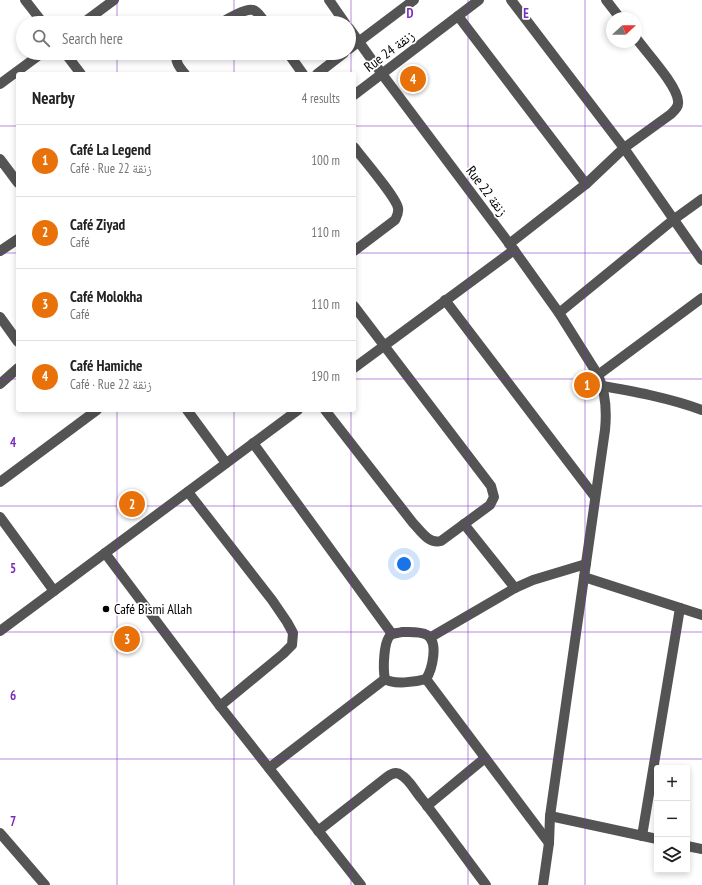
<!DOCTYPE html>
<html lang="en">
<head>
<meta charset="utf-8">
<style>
  :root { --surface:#fff; --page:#f6f6f6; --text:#222; --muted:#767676; --line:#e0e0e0; --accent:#000 }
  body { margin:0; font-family:"PT Sans Narrow","Noto Naskh Arabic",sans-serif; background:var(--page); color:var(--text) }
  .controls { position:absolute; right:12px; bottom:12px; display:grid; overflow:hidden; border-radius:4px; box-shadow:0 2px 6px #0003 }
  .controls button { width:36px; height:36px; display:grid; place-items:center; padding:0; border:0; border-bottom:1px solid var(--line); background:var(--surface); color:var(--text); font:20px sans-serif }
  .compass { position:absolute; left:606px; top:12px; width:36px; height:36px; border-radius:50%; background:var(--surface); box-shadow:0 2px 6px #0003; rotate:68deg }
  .you { position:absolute; left:404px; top:564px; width:14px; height:14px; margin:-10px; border:3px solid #fff; border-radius:50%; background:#1a73e8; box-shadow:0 0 0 6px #1a73e833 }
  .badge { display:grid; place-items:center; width:26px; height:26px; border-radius:50%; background:var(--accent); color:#fff; font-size:13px; font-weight:700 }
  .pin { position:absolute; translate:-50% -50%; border:2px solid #fff; box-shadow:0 1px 4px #0006 }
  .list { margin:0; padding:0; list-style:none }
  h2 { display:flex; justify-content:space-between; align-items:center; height:52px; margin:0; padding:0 16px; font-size:17px }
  h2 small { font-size:13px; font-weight:400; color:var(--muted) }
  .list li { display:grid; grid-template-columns:26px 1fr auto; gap:12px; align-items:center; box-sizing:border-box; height:72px; padding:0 16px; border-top:1px solid var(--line) }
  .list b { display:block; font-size:15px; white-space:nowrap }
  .list p { margin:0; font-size:13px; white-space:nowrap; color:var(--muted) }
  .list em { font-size:13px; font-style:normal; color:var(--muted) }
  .icon { flex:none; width:22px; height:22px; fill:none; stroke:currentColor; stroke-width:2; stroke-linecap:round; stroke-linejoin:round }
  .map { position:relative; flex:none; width:702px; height:885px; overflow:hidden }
  .search { position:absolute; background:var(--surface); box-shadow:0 2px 6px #0003; left:16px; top:16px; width:340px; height:44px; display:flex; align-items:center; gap:10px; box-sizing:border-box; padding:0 14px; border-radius:22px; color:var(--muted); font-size:15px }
  .panel { position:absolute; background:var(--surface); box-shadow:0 2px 6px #0003; left:16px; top:72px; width:340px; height:340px; border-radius:4px }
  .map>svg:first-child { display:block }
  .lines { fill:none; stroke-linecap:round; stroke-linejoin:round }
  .minor { stroke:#545454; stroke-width:10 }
  .grid { fill:none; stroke:#7b2cbf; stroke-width:1; stroke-opacity:0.55 }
  .poi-dot { fill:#000; stroke:#fff; stroke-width:1.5 }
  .labels { text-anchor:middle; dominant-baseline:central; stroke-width:3.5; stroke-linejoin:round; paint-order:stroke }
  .street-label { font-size:14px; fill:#000; stroke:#fff }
  .poi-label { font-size:14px; fill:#000; stroke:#fff; text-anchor:start }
  .grid-label { font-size:13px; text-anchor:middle; font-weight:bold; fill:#7b2cbf; stroke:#fff; stroke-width:3.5; stroke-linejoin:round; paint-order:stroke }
</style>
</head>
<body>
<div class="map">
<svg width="702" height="885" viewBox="0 0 702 885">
  <rect width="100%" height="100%" fill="#fff"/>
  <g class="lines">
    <!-- minor -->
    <g class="minor">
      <path d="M25,0L43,23"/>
      <path d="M329,0L345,23"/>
      <path d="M511,0L624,148L702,260"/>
      <path d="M606,0L620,18"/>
      <path d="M458,16L586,184"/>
      <path d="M83,23L114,0"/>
      <path d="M221,23C227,19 246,8 253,10C258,11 262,19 266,23"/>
      <path d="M349,28L382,74L514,250L559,313L598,375C606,393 607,410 605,430L550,816L549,843L543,885"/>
      <path d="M349,49L414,0"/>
      <path d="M65,53L81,74"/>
      <path d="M177,53C174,61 180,68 185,74"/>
      <path d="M288,53L303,74"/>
      <path d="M317,74L344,53"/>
      <path d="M0,84L42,53"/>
      <path d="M354,95L479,0"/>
      <path d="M354,147C363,159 396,197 398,208C399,213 397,216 395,220L354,251"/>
      <path d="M0,159L18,183"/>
      <path d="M509,244L586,184L624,148L671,114C675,110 679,107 678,101C677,85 646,52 636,38"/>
      <path d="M0,251L18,239"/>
      <path d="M445,300L595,497"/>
      <path d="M559,313L673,220L702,199"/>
      <path d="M0,317L18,342"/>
      <path d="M354,368L514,250"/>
      <path d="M598,375L702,298"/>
      <path d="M0,384L18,368"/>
      <path d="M603,386C636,392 670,398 702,410"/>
      <path d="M187,410L226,463"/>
      <path d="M325,410L413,523C421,531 428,544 441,541L490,505L494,497L491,486L354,306"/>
      <path d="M253,443L392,634"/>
      <path d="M0,482L97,410"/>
      <path d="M188,492L272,600L287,622L293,633L292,645L283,654L220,706"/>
      <path d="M0,517L54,591"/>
      <path d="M464,524L515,588"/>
      <path d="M105,553L220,706L361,885"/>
      <path d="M584,577L702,615"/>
      <path d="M0,631L298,410"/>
      <path d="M402,632C410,632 420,631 427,635C439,642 432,670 426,679C416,682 393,685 385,679C383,670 383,639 392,634C395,633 399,633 402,632Z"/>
      <path d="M431,637L515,588L533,580L586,564"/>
      <path d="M426,679L549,843"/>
      <path d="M269,768L385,679"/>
      <path d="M427,806L485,758"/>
      <path d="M550,816L657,839"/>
      <path d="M318,831L387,777C391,774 396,771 401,775C409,779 415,791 421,798C443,826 464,856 486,885"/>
      <path d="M0,833L45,885"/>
      <path d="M642,836L680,608"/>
      <path d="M687,846L702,849"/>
    </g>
  </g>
  <!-- grid -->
  <path class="grid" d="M117,0V23M234,0V23M351,0V74M468,0V885M585,0V885M117,53V74M234,53V74M0,126H18M354,126H702M0,253H18M354,253H702M0,379H18M354,379H702M117,410V885M234,410V885M351,410V885M0,506H702M0,632H702M0,759H702"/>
  <!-- markers -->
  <circle class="poi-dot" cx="106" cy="609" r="4"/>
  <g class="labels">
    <!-- street labels -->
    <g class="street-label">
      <text transform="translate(389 51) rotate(-37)">Rue 24 زنقة</text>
      <text transform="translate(487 191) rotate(53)">Rue 22 زنقة</text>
    </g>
    <!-- poi labels -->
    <g class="poi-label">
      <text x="114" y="609">Café Bismi Allah</text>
    </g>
  </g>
  <g class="grid-label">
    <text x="410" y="18">D</text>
    <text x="526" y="18">E</text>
    <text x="13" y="447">4</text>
    <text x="13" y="573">5</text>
    <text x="13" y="700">6</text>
    <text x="13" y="826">7</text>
  </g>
</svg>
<div class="controls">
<button>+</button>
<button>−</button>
<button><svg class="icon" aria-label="layers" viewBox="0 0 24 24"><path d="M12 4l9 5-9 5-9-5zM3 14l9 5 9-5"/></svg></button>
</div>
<svg class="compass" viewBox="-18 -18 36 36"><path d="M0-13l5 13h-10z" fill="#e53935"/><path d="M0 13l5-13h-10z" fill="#767676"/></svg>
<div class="you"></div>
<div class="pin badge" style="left:587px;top:385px;background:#e8710a">1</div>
<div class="pin badge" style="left:132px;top:504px;background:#e8710a">2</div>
<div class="pin badge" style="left:127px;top:639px;background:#e8710a">3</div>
<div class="pin badge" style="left:413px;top:79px;background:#e8710a">4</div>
<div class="search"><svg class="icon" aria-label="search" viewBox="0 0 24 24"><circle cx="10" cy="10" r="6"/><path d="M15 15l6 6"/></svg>Search here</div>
<section class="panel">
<h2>Nearby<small>4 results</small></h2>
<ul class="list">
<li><span class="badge" style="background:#e8710a">1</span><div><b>Café La Legend</b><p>Café · Rue 22 زنقة</p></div><em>100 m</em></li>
<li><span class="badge" style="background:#e8710a">2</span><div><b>Café Ziyad</b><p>Café</p></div><em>110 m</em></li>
<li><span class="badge" style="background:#e8710a">3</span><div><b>Café Molokha</b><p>Café</p></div><em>110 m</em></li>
<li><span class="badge" style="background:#e8710a">4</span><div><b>Café Hamiche</b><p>Café · Rue 22 زنقة</p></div><em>190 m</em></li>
</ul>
</section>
</div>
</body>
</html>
